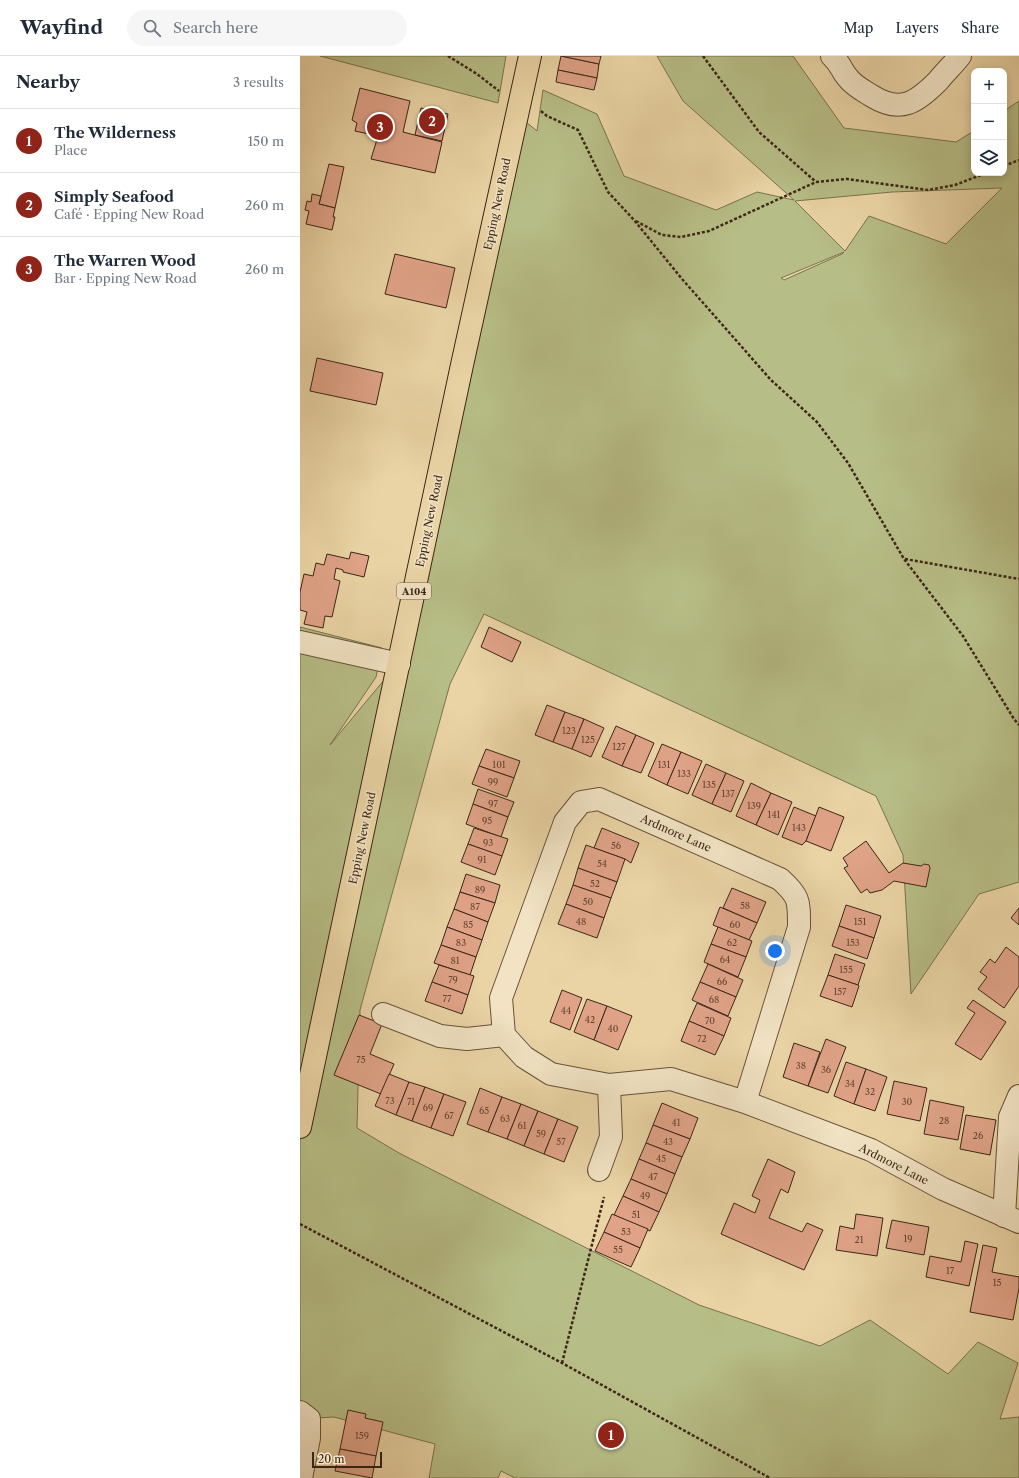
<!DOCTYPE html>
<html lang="en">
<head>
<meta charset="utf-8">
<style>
  :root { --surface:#fff; --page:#f6f6f7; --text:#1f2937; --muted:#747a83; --line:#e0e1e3; --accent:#8f2418 }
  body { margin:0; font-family:"Libre Caslon Text",serif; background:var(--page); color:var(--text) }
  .controls { position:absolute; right:12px; top:12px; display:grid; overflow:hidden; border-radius:8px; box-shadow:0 2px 10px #0003 }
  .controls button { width:36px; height:36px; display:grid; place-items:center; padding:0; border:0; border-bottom:1px solid var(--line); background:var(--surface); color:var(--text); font:20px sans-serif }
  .scale { position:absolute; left:12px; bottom:10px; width:70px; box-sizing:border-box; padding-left:4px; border:2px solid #3d2616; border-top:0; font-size:11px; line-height:14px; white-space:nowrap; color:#3d2616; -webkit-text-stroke:3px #f1e3c4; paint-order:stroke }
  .you { position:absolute; left:475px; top:895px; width:14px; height:14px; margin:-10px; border:3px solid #fff; border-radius:50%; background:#1a73e8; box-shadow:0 0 0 6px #1a73e833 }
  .badge { display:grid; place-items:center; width:26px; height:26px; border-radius:50%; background:var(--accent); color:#fff; font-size:13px; font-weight:700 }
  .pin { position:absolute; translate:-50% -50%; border:2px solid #fff; box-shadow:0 1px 4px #0006 }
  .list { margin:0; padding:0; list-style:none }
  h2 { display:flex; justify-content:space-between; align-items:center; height:52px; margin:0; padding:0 16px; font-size:17px }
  h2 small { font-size:13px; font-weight:400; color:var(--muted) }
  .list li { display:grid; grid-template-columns:26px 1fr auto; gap:12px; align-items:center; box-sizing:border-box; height:64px; padding:0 16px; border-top:1px solid var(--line) }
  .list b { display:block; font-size:15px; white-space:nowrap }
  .list p { margin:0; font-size:13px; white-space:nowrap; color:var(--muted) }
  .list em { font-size:13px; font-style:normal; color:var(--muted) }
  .icon { flex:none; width:22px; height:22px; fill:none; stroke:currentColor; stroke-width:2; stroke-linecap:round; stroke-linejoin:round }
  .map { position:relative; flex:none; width:719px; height:1422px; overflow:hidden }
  header { display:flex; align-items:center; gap:24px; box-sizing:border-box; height:56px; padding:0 20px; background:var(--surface); border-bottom:1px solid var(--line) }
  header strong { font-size:19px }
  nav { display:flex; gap:22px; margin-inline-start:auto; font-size:14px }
  .search { width:280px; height:36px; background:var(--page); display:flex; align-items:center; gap:10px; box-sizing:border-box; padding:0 14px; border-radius:22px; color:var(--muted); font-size:15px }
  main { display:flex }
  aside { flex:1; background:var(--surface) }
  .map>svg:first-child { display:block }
  .green { fill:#b7bd86; stroke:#7a724e; fill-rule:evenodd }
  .building { fill:#e0a388; stroke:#3d2616 }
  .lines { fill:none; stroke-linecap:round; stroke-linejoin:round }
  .minor-casing { stroke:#68523a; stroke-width:24 }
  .major-casing { stroke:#3d2616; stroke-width:24 }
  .path { stroke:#3d2616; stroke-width:2.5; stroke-dasharray:3 2; stroke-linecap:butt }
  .minor { stroke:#f1e3c4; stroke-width:22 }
  .major { stroke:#ead4a5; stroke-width:22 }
  .labels { text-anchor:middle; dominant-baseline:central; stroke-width:3; stroke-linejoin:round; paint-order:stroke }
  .number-label { font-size:9px; fill:#664532 }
  .shield { fill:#f1e3c4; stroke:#735f4a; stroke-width:1 }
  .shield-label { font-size:10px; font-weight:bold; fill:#3d2616 }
  .street-label { font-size:11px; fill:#3d2616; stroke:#f1e3c4 }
</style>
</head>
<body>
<header>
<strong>Wayfind</strong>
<div class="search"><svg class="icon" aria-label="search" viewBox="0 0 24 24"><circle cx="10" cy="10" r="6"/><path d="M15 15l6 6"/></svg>Search here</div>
<nav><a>Map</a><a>Layers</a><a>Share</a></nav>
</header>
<main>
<aside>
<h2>Nearby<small>3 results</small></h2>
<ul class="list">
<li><span class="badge">1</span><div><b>The Wilderness</b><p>Place</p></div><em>150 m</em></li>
<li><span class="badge">2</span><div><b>Simply Seafood</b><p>Café · Epping New Road</p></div><em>260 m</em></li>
<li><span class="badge">3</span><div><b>The Warren Wood</b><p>Bar · Epping New Road</p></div><em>260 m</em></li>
</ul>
</aside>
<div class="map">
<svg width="719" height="1422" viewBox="0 0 719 1422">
  <rect width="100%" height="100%" fill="#ead4a5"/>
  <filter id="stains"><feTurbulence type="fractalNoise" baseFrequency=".005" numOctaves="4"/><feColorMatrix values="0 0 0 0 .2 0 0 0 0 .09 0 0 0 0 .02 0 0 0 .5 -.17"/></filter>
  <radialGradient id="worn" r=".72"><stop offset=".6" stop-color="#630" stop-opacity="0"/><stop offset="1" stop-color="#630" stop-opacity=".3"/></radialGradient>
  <!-- green -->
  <g class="green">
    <path d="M20,0H206L198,47Z"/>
    <path d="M357,0H493L544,72L656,86L674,75V117H704V55L719,45V826L679,838L611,938L603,799L576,740L184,558L150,628L60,954L57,1072L99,1097L399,1249L520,1290L570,1264L648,1318L678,1286L718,1307L700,1363L719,1361V1422H215L201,1415L198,1422H129L135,1388L34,1361L0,1363V571L82,592L76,621L30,689L104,600L215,57L237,75L243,34L297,58L324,120L416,154L457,136L494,144L383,45ZM702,132L646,188L569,160L545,195L495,145L592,136ZM544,196L542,198L484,224L481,222Z"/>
  </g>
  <!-- building -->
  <g class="building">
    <path d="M261,0L299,8L297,22L258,14Z"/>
    <path d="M261,0H301L299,8Z"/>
    <path d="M258,14L297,22L294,34L256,26Z"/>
    <path d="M60,32L110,45L103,76L142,86L135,117L71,103L78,80L55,75L57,67L52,64Z"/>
    <path d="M121,52L148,58L142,85L115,79Z"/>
    <path d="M29,108L44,111L35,152L19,148Z"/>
    <path d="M12,138L21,140L19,148L35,152L33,161H35L32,174L6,168L9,155L5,154L7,145L11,146Z"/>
    <path d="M95,198L155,212L146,252L85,238Z"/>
    <path d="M17,302L83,317L76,349L10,335Z"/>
    <path d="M51,496L69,500L64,521L43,516V514L36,512L34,523L40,525L32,561L25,560L23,572L4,568L7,556L0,554V536L4,518L13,520L16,507L24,509L27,498L49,503Z"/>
    <path d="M189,571L221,586L212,606L181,591Z"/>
    <path d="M247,649L265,656L253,686L235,679Z"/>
    <path d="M265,656L284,663L272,693L253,686Z"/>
    <path d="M284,663L304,672L291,701L272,693Z"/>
    <path d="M316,670L336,679L322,710L302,701Z"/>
    <path d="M336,679L354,687L341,717L322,710Z"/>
    <path d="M362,688L381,696L367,729L348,720Z"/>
    <path d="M186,693L220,705L214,722L179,710Z"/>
    <path d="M381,696L402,705L388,738L367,729Z"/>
    <path d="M406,708L426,717L412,748L392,739Z"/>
    <path d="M179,710L214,722L207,741L172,728Z"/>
    <path d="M426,717L444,725L431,756L412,748Z"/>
    <path d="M451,727L471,737L456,769L436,760Z"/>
    <path d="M178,733L214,746L208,761L173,748Z"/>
    <path d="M471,737L492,746L478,779L456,769Z"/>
    <path d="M173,748L208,761L201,781L166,768Z"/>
    <path d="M494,751L516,760L506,785L502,789L482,781Z"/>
    <path d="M519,751L544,761L531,795L506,785Z"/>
    <path d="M174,772L208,783L202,800L168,788Z"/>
    <path d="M302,772L339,787L331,807L325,803L294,792Z"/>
    <path d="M566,785L589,817L603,807L621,810L624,808L629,809L630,812L626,831L594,825L582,834L570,837L567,833L561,837L544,812L548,810L543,802Z"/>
    <path d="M168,788L202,800L195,819L161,806Z"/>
    <path d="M286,789L325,803L317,826L278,812Z"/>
    <path d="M278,812L317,826L311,842L273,829Z"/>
    <path d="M166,818L200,829L195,847L160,836Z"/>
    <path d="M273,829L311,842L304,862L266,848Z"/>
    <path d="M432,832L466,846L457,867L423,852Z"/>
    <path d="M160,836L195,847L188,866L154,853Z"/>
    <path d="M266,848L304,862L297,882L258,868Z"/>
    <path d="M546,849L581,860L574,882L539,870Z"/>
    <path d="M420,851L457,867L449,884L413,869Z"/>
    <path d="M719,852V869L711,862Z"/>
    <path d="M154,853L188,866L182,884L147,871Z"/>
    <path d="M539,870L574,882L567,903L532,890Z"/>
    <path d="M147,871L182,884L176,901L141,889Z"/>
    <path d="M418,871L452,885L446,901L411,888Z"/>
    <path d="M411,888L446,901L438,921L404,906Z"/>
    <path d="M141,889L176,901L170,919L134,907Z"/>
    <path d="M706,891L719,901V930L704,952L678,933L687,921L680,916L690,903L695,907Z"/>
    <path d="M535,898L565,908L558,929L528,919Z"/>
    <path d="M408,908L443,924L436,941L400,926Z"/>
    <path d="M139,909L174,920L168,939L132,926Z"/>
    <path d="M528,919L558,929L559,930L552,951L520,940Z"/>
    <path d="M132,926L168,939L162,958L125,945Z"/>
    <path d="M400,926L436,941L428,960L392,944Z"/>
    <path d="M262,934L282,942L270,974L250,966Z"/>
    <path d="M287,943L307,950L294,984L274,976Z"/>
    <path d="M673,944L706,966L681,1004L655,988L675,957L667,952Z"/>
    <path d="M397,947L431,962L424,980L389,965Z"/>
    <path d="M307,950L332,960L318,994L294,984Z"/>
    <path d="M59,959L82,968L70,998L94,1008L81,1038L34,1019Z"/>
    <path d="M389,965L424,980L415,999L381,985Z"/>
    <path d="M526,983L546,991L528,1037L508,1030Z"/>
    <path d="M494,987L520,996L508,1030L483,1021Z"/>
    <path d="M546,1006L566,1013L554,1048L534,1040Z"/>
    <path d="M566,1013L587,1021L575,1055L554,1048Z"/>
    <path d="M89,1018L109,1026L96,1059L75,1050Z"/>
    <path d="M594,1025L627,1032L620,1065L587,1058Z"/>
    <path d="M109,1026L125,1031L112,1065L96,1059Z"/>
    <path d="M125,1031L144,1038L131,1072L112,1065Z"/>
    <path d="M180,1032L202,1041L188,1076L167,1068Z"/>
    <path d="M144,1038L166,1046L153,1080L131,1072Z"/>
    <path d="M202,1041L221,1048L207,1083L188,1076Z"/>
    <path d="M630,1044L664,1051L658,1084L624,1078Z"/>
    <path d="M362,1047L398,1062L390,1083L353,1069Z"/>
    <path d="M221,1048L238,1055L224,1090L207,1083Z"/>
    <path d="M238,1055L258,1063L244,1098L224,1090Z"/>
    <path d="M666,1059L696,1064L690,1099L660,1093Z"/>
    <path d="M258,1063L278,1071L264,1106L244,1098Z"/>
    <path d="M353,1069L390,1083L382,1101L346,1087Z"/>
    <path d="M346,1087L382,1101L375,1118L339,1103Z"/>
    <path d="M339,1103L375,1118L367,1138L331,1123Z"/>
    <path d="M468,1103L495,1116L488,1137L481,1133L469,1162L502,1176L507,1167L523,1174L504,1214L421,1178L434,1147L455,1157L460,1144L452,1140Z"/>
    <path d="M331,1123L367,1138L359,1156L323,1140Z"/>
    <path d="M323,1140L359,1156L350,1175L314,1159Z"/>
    <path d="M312,1158L348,1173L340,1192L304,1176Z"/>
    <path d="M556,1158L583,1162L577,1200L536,1194L540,1170L554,1173Z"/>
    <path d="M592,1164L629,1171L624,1199L586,1192Z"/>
    <path d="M304,1176L340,1192L331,1211L295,1195Z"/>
    <path d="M665,1185L678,1188L669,1230L626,1221L630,1200L661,1206Z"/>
    <path d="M683,1189L697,1192L692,1216L719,1221V1232L713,1264L670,1256Z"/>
    <path d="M48,1354L66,1358L65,1362L83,1366L76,1400L40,1393Z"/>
    <path d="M40,1393L76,1400L72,1422L35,1415Z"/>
  </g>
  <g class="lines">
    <defs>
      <g id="minor">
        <path d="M532,0C541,8 541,14 548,22C554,30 564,35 572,40C601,58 617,46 638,25C645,16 653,9 660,0"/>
        <path d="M0,586L99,608"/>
        <path d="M83,958L140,980L167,983L204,979"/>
        <path d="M445,1046L499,871C499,845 500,841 480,823L299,743L281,746L265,766L201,942L204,979L224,1001L251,1018L309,1029L371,1023L445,1046L571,1094L643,1133L719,1166"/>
        <path d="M299,1114L311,1081L309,1029"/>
        <path d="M704,1160L710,1061L719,1040"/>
        <path d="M0,1356L9,1363V1382L1,1422"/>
      </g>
      <path id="major" d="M0,1071L162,309L230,0"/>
    </defs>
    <!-- minor casing -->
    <use href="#minor" class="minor-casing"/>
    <!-- major casing -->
    <use href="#major" class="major-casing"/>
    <!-- path -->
    <g class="path">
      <path d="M148,0L177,18L199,35"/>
      <path d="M403,0L459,76L516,126"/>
      <path d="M241,55L247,60L278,74L308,136L334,164L382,223L471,324L517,366L548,407L604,503L663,580L714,663L719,669"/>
      <path d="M704,110L719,104"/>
      <path d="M336,165L362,179L381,181L409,175L516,126L547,123L628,134L655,129L686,117"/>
      <path d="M605,503L719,523"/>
      <path d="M0,1168L262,1307L470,1422"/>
      <path d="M262,1307L304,1141"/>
    </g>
    <!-- minor -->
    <use href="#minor" class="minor"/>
    <!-- major -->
    <use href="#major" class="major"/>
  </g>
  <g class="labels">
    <!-- number labels -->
    <g class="number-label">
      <text x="269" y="674">123</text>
      <text x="288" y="683">125</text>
      <text x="319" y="690">127</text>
      <text x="199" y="708">101</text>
      <text x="364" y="708">131</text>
      <text x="384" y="717">133</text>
      <text x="193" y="725">99</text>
      <text x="409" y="728">135</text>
      <text x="428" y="737">137</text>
      <text x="193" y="747">97</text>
      <text x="454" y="749">139</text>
      <text x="474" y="758">141</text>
      <text x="187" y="764">95</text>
      <text x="499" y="771">143</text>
      <text x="188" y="786">93</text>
      <text x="316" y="789">56</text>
      <text x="182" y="803">91</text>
      <text x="302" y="807">54</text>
      <text x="295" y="827">52</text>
      <text x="180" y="833">89</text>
      <text x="288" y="845">50</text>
      <text x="445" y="849">58</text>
      <text x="175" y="850">87</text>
      <text x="281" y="865">48</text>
      <text x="560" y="865">151</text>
      <text x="168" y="868">85</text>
      <text x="435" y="868">60</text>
      <text x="161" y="886">83</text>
      <text x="432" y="886">62</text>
      <text x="553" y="886">153</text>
      <text x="425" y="903">64</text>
      <text x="155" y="904">81</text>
      <text x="546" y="913">155</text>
      <text x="153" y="923">79</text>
      <text x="422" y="925">66</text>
      <text x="540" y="935">157</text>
      <text x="147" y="942">77</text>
      <text x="414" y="943">68</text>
      <text x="266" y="954">44</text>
      <text x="290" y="963">42</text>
      <text x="410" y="964">70</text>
      <text x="313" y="972">40</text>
      <text x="402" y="982">72</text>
      <text x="61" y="1003">75</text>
      <text x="501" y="1009">38</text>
      <text x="526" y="1013">36</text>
      <text x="550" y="1027">34</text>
      <text x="570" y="1035">32</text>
      <text x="90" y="1044">73</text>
      <text x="111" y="1045">71</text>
      <text x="607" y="1045">30</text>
      <text x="128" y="1051">69</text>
      <text x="184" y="1054">65</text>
      <text x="149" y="1059">67</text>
      <text x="205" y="1062">63</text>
      <text x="644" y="1064">28</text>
      <text x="376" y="1066">41</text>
      <text x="222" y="1069">61</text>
      <text x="241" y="1077">59</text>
      <text x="678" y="1079">26</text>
      <text x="261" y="1085">57</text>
      <text x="368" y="1085">43</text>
      <text x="361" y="1102">45</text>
      <text x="353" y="1120">47</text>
      <text x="345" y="1139">49</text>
      <text x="336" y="1158">51</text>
      <text x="326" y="1175">53</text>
      <text x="608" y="1182">19</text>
      <text x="559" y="1183">21</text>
      <text x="318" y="1193">55</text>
      <text x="650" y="1214">17</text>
      <text x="697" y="1226">15</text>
      <text x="62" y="1379">159</text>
    </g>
    <!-- shield labels -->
    <rect class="shield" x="97" y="527" width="34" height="16" rx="3"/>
    <g class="shield-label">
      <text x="114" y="535">A104</text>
    </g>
    <!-- street labels -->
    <g class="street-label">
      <text transform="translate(197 148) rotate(-78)">Epping New Road</text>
      <text transform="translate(129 465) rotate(-78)">Epping New Road</text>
      <text transform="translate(376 777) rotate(24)">Ardmore Lane</text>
      <text transform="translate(62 782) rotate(-78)">Epping New Road</text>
      <text transform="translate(594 1108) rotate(27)">Ardmore Lane</text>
    </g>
  </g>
  <rect width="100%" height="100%" filter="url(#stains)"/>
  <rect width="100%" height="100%" fill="url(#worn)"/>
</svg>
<div class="controls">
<button>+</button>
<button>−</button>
<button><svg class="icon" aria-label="layers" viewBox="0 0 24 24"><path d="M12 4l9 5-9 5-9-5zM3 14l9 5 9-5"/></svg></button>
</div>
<div class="scale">20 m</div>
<div class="you"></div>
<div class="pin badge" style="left:311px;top:1379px">1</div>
<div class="pin badge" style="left:132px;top:65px">2</div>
<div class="pin badge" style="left:80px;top:71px">3</div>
</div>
</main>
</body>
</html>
